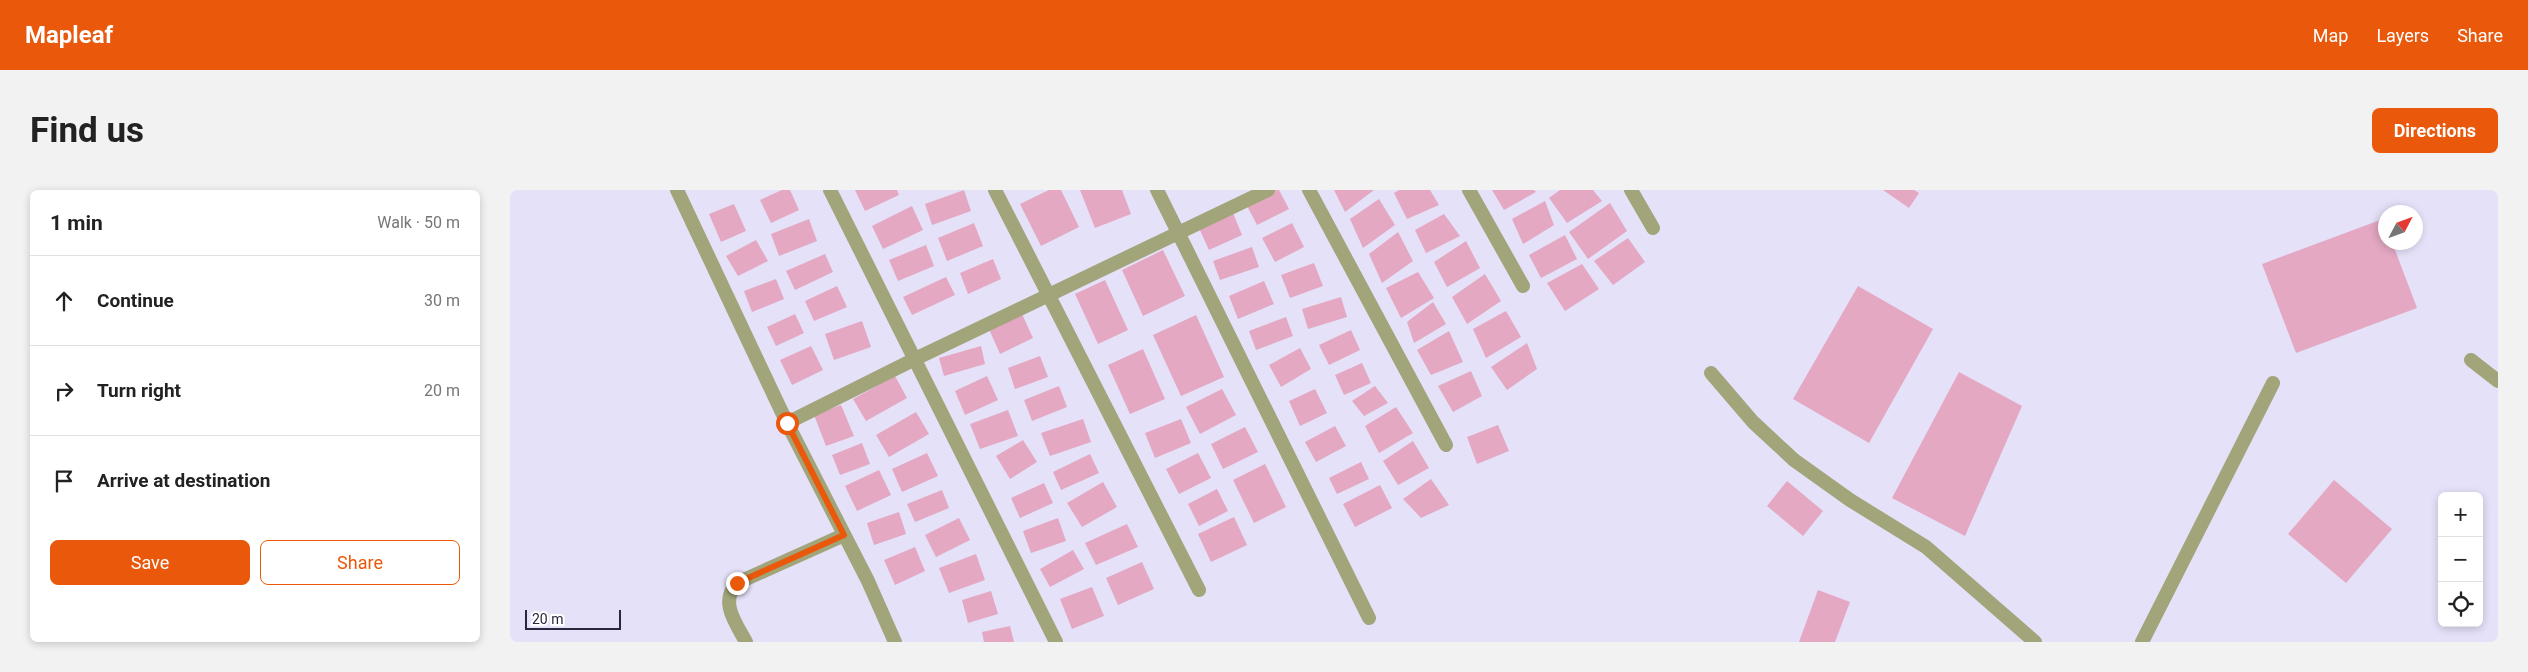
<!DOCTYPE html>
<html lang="en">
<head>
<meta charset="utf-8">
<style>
  :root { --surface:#fff; --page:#f2f2f2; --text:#222; --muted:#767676; --line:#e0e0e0; --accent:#ea580c }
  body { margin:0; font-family:Roboto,sans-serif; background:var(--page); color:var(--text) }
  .controls { position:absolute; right:15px; bottom:15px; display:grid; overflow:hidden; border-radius:8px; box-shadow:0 2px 8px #0003 }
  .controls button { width:45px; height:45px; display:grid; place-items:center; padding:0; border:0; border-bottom:1px solid var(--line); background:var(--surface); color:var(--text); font:25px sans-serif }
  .compass { position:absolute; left:1868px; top:15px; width:45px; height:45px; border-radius:50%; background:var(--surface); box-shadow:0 2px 8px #0003; rotate:49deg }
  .scale { position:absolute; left:15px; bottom:12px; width:96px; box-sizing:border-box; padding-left:5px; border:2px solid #2a273c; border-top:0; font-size:14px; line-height:18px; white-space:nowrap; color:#2a273c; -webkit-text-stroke:4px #fff; paint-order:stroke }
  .stop { position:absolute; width:15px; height:15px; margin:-11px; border:4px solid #ea580c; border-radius:50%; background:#fff }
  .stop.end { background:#ea580c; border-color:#fff; box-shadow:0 1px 5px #0008 }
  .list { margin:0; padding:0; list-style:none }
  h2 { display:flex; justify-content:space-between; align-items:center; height:65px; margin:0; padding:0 20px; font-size:21px }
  h2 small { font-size:16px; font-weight:400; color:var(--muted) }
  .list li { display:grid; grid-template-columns:32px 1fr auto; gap:15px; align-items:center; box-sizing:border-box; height:90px; padding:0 20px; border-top:1px solid var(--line) }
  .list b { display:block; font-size:19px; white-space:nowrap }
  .list em { font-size:16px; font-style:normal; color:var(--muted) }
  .actions { display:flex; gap:10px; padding:15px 20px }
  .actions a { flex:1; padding:11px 0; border:1px solid var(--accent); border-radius:8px; text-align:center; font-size:18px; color:var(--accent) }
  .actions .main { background:var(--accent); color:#fff }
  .icon { flex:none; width:28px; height:28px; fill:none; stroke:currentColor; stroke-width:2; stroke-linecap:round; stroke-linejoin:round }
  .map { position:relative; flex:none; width:1988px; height:452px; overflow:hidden; border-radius:8px }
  header { display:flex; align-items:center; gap:30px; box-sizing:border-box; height:70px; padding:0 25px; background:var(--accent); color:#fff }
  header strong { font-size:24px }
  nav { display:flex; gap:28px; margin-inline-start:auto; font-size:18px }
  .intro { display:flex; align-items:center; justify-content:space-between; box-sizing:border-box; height:120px; padding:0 30px }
  h1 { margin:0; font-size:35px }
  .button { padding:12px 22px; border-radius:8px; background:var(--accent); color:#fff; font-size:18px; font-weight:700 }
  main { display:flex; gap:30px; padding:0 30px }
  aside { flex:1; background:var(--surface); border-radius:8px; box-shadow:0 2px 8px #0003 }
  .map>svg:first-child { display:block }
  .building { fill:#e4a8c3 }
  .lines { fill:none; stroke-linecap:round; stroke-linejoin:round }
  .minor { stroke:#a2a47a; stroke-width:14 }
  .route { stroke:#ea580c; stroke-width:6 }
</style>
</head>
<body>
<header>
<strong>Mapleaf</strong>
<nav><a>Map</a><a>Layers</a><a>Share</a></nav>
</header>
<div class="intro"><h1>Find us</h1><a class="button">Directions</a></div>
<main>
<aside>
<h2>1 min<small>Walk · 50 m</small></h2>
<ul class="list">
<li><svg class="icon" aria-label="ahead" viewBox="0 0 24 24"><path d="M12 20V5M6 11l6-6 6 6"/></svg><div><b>Continue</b></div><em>30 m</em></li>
<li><svg class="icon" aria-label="right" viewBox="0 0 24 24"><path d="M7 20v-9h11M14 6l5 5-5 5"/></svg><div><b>Turn right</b></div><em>20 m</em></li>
<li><svg class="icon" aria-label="arrive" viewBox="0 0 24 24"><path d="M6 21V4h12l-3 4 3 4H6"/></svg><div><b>Arrive at destination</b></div></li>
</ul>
<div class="actions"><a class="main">Save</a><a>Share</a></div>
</aside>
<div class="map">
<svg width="1988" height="452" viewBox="0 0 1988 452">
  <rect width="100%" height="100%" fill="#e4e1f8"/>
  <!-- building -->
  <g class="building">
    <path d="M272,0H280L289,20L261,33L250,10Z"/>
    <path d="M345,0H387L389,5L355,21Z"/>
    <path d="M454,0L461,21L422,35L415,14Z"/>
    <path d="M539,0H551L569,37L531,56L510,14Z"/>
    <path d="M570,0H612L621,24L585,38Z"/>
    <path d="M766,0H769L779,19L747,35L736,14Z"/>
    <path d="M824,0H864L835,22Z"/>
    <path d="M889,0H920L929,15L897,29L884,3Z"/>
    <path d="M982,0H1024L1026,2L994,20Z"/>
    <path d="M1050,0H1083L1092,11L1057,33L1039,8Z"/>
    <path d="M1373,0H1404L1409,3L1399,18Z"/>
    <path d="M869,9L885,35L853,58L840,29Z"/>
    <path d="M1035,11L1044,35L1013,54L1002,29Z"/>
    <path d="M1100,13L1117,41L1078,69L1059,42Z"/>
    <path d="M224,14L236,41L211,52L199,24Z"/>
    <path d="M402,16L413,40L373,59L362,36Z"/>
    <path d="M723,23L732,45L699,60L689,38Z"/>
    <path d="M934,24L950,46L916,63L905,40Z"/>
    <path d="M299,29L307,51L269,66L261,44Z"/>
    <path d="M1873,29L1876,52H1882L1907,118L1786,163L1752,74Z"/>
    <path d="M464,33L473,56L437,71L428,48Z"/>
    <path d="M782,33L794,57L765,72L752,48Z"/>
    <path d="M888,42L903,71L872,93L859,64Z"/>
    <path d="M1055,45L1067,69L1031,88L1019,65Z"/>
    <path d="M1118,48L1135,72L1103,95L1084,71Z"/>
    <path d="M246,50L258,71L228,86L216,66Z"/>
    <path d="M956,51L970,78L937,97L924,72Z"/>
    <path d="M416,55L424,76L388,91L379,70Z"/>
    <path d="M742,57L749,77L710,90L703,71Z"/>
    <path d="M653,60L675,106L633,126L612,80Z"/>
    <path d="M315,64L323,82L285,100L276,81Z"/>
    <path d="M483,69L491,89L458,104L450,83Z"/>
    <path d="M804,73L813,96L780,108L771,85Z"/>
    <path d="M1072,74L1089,99L1055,121L1037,93Z"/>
    <path d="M908,82L924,108L891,128L876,98Z"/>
    <path d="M975,84L991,111L957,134L942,107Z"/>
    <path d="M436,87L445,105L402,125L393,107Z"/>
    <path d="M266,89L274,109L242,122L234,101Z"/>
    <path d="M595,90L618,140L588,154L565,104Z"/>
    <path d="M754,91L764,114L728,129L719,106Z"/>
    <path d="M327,96L337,117L304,131L295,111Z"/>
    <path d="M1348,96L1423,139L1359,253L1283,209Z"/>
    <path d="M831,107L837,127L798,139L792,119Z"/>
    <path d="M923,112L936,134L904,153L897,132Z"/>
    <path d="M996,121L1011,147L976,168L963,139Z"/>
    <path d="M285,124L294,143L266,156L257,137Z"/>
    <path d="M512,124L523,148L490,164L479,139Z"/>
    <path d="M686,125L714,187L671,206L643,145Z"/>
    <path d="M776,127L783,146L746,160L739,141Z"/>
    <path d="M352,131L361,157L324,170L315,144Z"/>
    <path d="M841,140L850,160L819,175L809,155Z"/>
    <path d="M939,141L953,172L921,185L907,160Z"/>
    <path d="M1017,153L1027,179L997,200L981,177Z"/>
    <path d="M301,156L313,180L282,195L270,170Z"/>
    <path d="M471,156L475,174L434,186L429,168Z"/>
    <path d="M790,158L801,179L771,197L759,175Z"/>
    <path d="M633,159L655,209L620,224L598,175Z"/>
    <path d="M530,166L538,187L505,199L498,178Z"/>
    <path d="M852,173L861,193L834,205L825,185Z"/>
    <path d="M961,181L972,206L943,222L928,196Z"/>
    <path d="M1449,182L1512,216L1455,346L1382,308Z"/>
    <path d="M385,186L397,208L356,231L343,209Z"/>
    <path d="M477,186L488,210L455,225L445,201Z"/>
    <path d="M549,196L557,217L522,231L514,210Z"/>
    <path d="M865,196L878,213L854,226L842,211Z"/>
    <path d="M712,199L726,225L690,244L676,217Z"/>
    <path d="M805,199L817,223L790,236L779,211Z"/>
    <path d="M331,215L344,246L316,256L304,225Z"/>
    <path d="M886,217L903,243L869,263L855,236Z"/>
    <path d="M498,220L508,246L470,259L460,234Z"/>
    <path d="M406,222L419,244L379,267L366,245Z"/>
    <path d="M573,229L581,252L540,266L531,243Z"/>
    <path d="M671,229L681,253L645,268L635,243Z"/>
    <path d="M988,235L999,261L967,274L957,247Z"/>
    <path d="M825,236L836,256L806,272L795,252Z"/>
    <path d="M735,237L748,262L713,279L701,254Z"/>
    <path d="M513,250L527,272L500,289L486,266Z"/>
    <path d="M903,251L919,278L888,295L873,271Z"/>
    <path d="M352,253L360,274L330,285L322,265Z"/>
    <path d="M417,263L428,286L392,302L382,279Z"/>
    <path d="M688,263L701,288L669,304L656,279Z"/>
    <path d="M580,264L589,283L551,300L543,282Z"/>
    <path d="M851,272L859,289L827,304L819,288Z"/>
    <path d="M755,274L776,317L744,333L723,290Z"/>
    <path d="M369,280L381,305L347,321L335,296Z"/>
    <path d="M921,289L939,315L911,328L893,309Z"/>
    <path d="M1824,290L1882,339L1836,393L1778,344Z"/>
    <path d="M1277,291L1313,321L1293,346L1257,316Z"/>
    <path d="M593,292L607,317L572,337L557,313Z"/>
    <path d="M534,293L543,313L510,328L501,308Z"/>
    <path d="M870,295L882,318L845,337L833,314Z"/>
    <path d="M707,299L718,321L689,336L678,314Z"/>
    <path d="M432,300L439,318L405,332L397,314Z"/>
    <path d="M389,322L396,344L364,355L357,333Z"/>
    <path d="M724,327L737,355L701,372L688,344Z"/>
    <path d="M449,328L460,350L426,367L415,345Z"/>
    <path d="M548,328L556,351L521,363L513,341Z"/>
    <path d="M617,334L628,357L586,375L575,353Z"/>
    <path d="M405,357L415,381L385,395L374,370Z"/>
    <path d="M563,360L574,379L540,397L530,379Z"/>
    <path d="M466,364L475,390L439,403L429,378Z"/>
    <path d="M632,372L644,399L608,415L596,388Z"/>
    <path d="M582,397L594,426L562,439L550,409Z"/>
    <path d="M1308,400L1340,412L1325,452H1289Z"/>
    <path d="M481,401L488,424L458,433L452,410Z"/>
    <path d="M500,436L504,452H474L472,442Z"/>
  </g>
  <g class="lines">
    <!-- minor -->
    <g class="minor">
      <path d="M167,0L277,233L358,391L385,452"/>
      <path d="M320,0L546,452"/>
      <path d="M485,0L689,400"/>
      <path d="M647,0L859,428"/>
      <path d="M799,0L936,255"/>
      <path d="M959,0L1013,96"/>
      <path d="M1121,0L1143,38"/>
      <path d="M1961,170L1988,191"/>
      <path d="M1201,183L1243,232L1284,270L1340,310L1416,357L1525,452"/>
      <path d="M277,233L405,169L758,0"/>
      <path d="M236,452C226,433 209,412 227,393L334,345"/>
      <path d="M1632,452L1763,193"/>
    </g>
  </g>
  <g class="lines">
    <!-- route -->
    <path class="route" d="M227,393L334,345L277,233"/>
  </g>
</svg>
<div class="controls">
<button>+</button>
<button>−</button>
<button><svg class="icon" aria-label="locate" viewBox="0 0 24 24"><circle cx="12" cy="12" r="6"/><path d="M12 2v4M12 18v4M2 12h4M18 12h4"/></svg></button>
</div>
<svg class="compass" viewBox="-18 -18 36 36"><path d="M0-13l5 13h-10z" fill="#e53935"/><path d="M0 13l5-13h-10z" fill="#767676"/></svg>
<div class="scale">20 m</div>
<div class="stop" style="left:277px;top:233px"></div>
<div class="stop end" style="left:227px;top:393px"></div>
</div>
</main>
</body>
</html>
